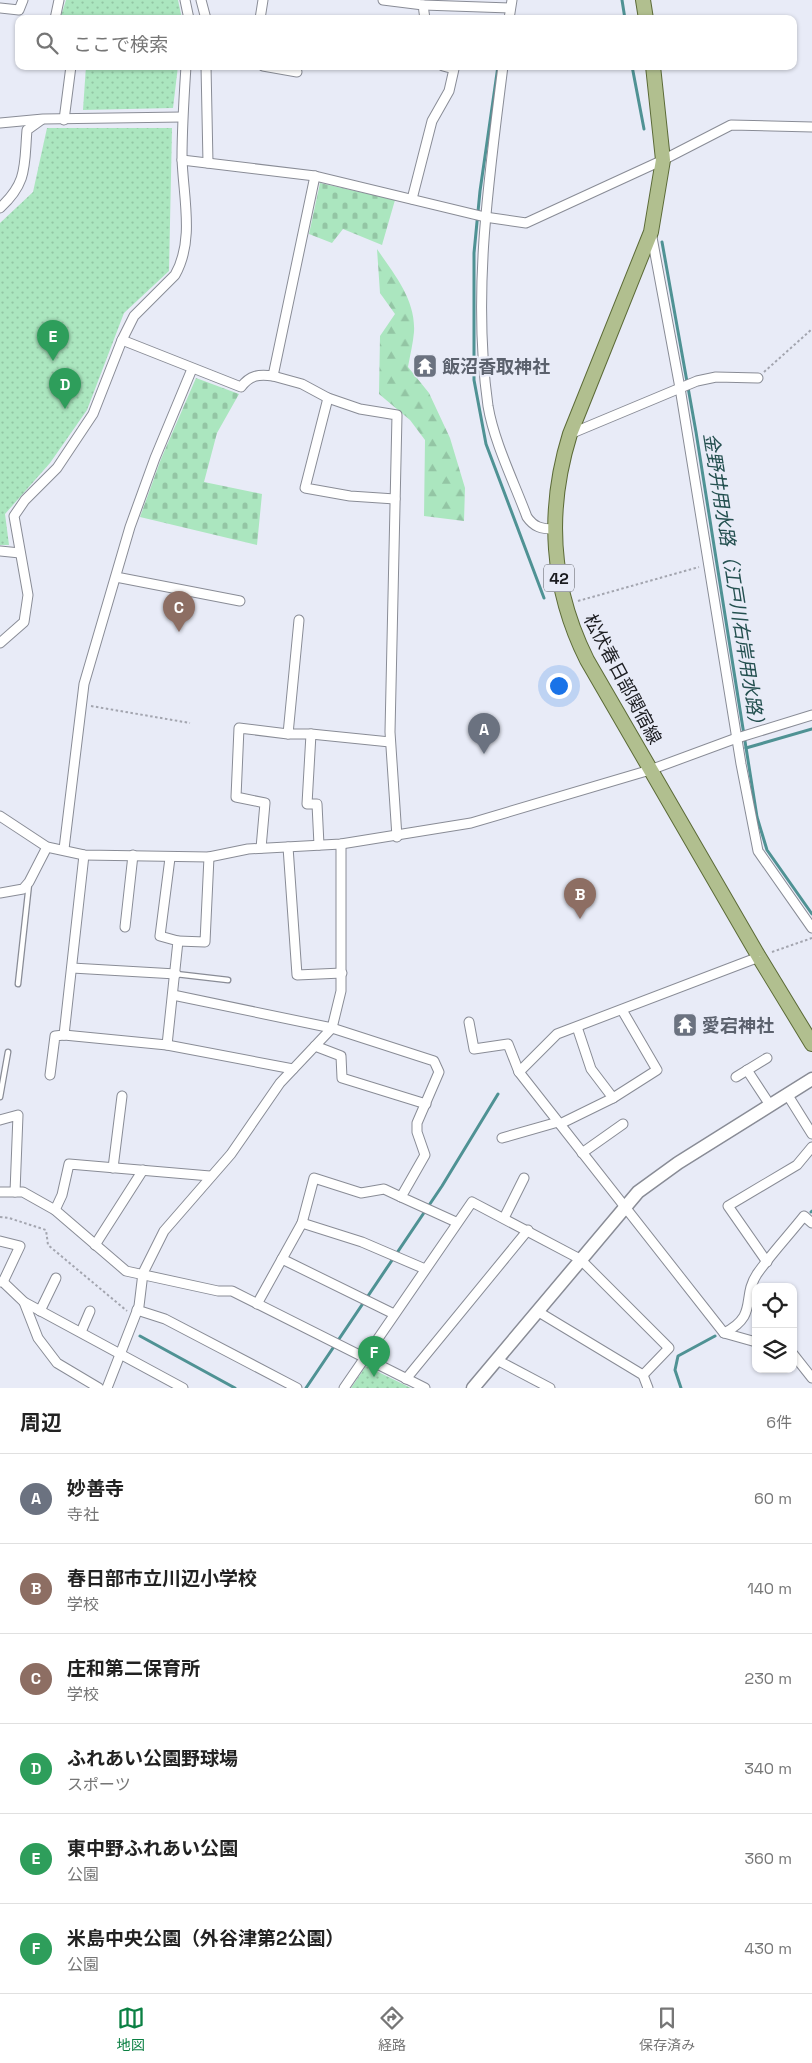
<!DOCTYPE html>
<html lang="ja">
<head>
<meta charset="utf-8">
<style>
  :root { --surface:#fff; --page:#f6f6f6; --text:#222; --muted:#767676; --line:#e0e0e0; --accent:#0b8043 }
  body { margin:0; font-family:"Space Grotesk","Noto Sans JP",sans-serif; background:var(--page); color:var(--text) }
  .controls { position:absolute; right:15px; bottom:15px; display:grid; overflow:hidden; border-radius:10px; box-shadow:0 1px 4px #0004 }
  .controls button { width:45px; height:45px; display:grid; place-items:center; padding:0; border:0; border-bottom:1px solid var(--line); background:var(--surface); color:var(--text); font:25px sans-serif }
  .you { position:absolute; left:558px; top:685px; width:18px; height:18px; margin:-12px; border:4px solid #fff; border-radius:50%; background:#1a73e8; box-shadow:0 0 0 8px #1a73e833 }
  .badge { display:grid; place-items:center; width:32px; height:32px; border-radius:50%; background:var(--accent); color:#fff; font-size:16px; font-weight:700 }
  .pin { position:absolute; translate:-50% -41px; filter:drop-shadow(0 1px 2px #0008) }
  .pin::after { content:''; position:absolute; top:26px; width:18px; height:15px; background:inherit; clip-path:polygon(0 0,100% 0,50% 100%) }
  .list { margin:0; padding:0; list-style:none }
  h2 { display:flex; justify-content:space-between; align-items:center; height:65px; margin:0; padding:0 20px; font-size:21px }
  h2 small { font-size:16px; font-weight:400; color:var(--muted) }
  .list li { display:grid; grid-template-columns:32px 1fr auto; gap:15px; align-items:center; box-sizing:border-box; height:90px; padding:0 20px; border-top:1px solid var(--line) }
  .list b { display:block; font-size:19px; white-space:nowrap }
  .list p { margin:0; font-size:16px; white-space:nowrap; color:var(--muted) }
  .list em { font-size:16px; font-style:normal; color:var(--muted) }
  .icon { flex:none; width:28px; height:28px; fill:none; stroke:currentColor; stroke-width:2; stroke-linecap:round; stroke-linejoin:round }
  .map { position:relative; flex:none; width:812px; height:1388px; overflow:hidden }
  .search { position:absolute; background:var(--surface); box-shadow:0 1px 4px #0004; left:15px; right:15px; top:15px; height:55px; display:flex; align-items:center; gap:12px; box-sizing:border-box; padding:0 18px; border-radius:10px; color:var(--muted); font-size:19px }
  .sheet { height:605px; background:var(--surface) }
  nav { display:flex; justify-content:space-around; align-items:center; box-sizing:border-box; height:70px; border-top:1px solid var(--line); background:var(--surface); font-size:14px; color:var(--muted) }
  nav a { display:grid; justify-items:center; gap:2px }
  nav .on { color:var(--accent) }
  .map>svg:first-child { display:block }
  .grass { fill:url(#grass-dots) }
  .forest { fill:url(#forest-firs) }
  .cemetery { fill:url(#cemetery-stones) }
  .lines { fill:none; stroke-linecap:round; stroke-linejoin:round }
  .stream { stroke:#4f9294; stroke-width:3 }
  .lane-casing { stroke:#898c96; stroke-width:7 }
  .street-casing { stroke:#898c96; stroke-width:11 }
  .secondary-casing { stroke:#898c96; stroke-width:15 }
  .primary-casing { stroke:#5b6a37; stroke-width:16 }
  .path { stroke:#a3a5af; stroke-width:2; stroke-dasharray:2.5 2.5; stroke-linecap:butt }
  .lane { stroke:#fff; stroke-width:4.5 }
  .street { stroke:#fff; stroke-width:9 }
  .secondary { stroke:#fff; stroke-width:12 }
  .primary { stroke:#b1bf8f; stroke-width:14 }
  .labels { text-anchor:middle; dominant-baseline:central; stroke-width:4.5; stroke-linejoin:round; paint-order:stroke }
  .shield { fill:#e8ebf7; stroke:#585a60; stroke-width:1 }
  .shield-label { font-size:16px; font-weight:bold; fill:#1b1c20 }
  .worship-label { font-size:18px; font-weight:bold; fill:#5b616d; stroke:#e8ebf7; text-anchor:start }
  .street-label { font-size:18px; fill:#1b1c20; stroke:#e8ebf7 }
  .water-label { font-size:19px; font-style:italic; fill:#234f4f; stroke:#e8ebf7 }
</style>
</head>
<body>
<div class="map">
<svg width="812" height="1388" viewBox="0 0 812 1388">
  <defs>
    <pattern id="grass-dots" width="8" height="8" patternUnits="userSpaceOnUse" patternTransform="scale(1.25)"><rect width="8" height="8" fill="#abe6bf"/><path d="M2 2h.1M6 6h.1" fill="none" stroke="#93c5a4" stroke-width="1.8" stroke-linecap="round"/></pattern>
    <pattern id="forest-firs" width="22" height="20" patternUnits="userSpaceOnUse" patternTransform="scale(1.25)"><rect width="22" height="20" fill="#abe6bf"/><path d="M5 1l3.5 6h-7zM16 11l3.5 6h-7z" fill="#93c5a4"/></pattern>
    <pattern id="cemetery-stones" width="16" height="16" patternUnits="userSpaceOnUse" patternTransform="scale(1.25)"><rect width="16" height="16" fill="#abe6bf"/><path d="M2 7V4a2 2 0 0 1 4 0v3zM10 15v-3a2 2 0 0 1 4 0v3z" fill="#93c5a4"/></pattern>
  </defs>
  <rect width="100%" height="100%" fill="#e8ebf7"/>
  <!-- grass -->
  <g class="grass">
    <path d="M66,0H178L182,19H60Z"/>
    <path d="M86,66H178L173,108L83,110Z"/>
    <path d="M47,128H172L169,271L124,313L87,410L50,463L5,514L9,545H0V223L33,192Z"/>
    <path d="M366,1366L411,1388H351Z"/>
  </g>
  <!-- forest -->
  <path class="forest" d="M377,249C394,274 416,300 414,332C413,344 410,355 408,367L429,393L450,438L465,488L464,521L424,516L425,440L410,420L379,394L380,336L395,314L380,293Z"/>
  <!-- cemetery -->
  <g class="cemetery">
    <path d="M320,183L395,200L382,245L343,229L332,243L309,234Z"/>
    <path d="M196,378L239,394L217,433L204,482L262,494L257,545L140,517L161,459Z"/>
  </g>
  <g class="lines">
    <!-- stream -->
    <g class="stream">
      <path d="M622,0L625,19"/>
      <path d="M498,66L480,191L474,253V380L486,444L544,598"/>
      <path d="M632,66L644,129"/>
      <path d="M662,242L696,432L757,817L767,850L812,914"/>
      <path d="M746,748L812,729"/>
      <path d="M811,1212L812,1211"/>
      <path d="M140,1336L235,1388"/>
      <path d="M306,1388L442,1186L498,1094"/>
      <path d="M681,1388L675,1370L678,1356L715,1336"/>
    </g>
    <defs>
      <g id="lane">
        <path d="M176,974L228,980"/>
        <path d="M18,984L29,884"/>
        <path d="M0,1097L8,1052"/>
      </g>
      <g id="street">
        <path d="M185,0L189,19"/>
        <path d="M201,0L206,19"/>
        <path d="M383,0L423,5L425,19"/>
        <path d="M423,5L510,8"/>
        <path d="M0,8L19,10L23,0"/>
        <path d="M55,19L59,0"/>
        <path d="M260,19L263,0"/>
        <path d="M509,19L512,0"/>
        <path d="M206,66L208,163"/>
        <path d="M263,66L297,72"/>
        <path d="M503,66C489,178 472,293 488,406C494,442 514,482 527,517C534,527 541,529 554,529"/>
        <path d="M64,120L71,66"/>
        <path d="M0,123L43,119L182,117"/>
        <path d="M182,160L315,176L485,217L526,223L663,160L731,125L812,127"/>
        <path d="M412,199L432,121L449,91L454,69L443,66"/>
        <path d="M0,208C28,182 24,166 27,130L41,120"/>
        <path d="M651,232L680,388L741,764L758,851L812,928"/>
        <path d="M122,340L241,387C250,375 259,374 273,376L315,176"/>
        <path d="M273,376L302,384L328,398L360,409L397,415L390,732L397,837"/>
        <path d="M328,398L305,488L350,496L395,499"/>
        <path d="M570,434L697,381L716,377L758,378"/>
        <path d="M0,551L20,553"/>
        <path d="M116,577L240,601"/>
        <path d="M299,620L288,734H311L390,742"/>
        <path d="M0,643L24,622L28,595L14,516L25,500L57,468L93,414L122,340L134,316L175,275C195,240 183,196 182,158C182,127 184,97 186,66"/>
        <path d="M311,734L307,804H317L319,845"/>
        <path d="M0,816L47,847L84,855L209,857L248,849L341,844L471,823L650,770L734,739L812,715"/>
        <path d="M288,847L297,975L342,973"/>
        <path d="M261,848L265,803L236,797L239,728L288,734"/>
        <path d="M64,849L84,684L130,527L155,458L192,369"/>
        <path d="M0,893L23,889L29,882L47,847"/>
        <path d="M125,927L133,855"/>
        <path d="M178,941L205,942L209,857"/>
        <path d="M72,968L176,974"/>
        <path d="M173,995L332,1028L434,1061L439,1072L417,1123V1132L425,1155L401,1197L456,1222"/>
        <path d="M469,1022L474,1049L508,1044L519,1072"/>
        <path d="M577,1027L591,1069L613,1098"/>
        <path d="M64,1035L84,855"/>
        <path d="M167,1045L178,941L160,936L170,858"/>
        <path d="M315,1046L341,1056L342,1078L426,1104"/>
        <path d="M747,1070L770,1105"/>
        <path d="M50,1075L55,1036L64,1035L167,1045L293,1069"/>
        <path d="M736,1077L767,1058"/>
        <path d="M787,1094L812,1134"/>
        <path d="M0,1120L18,1115L15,1192"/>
        <path d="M560,1124L613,1098L657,1070L622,1010"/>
        <path d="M502,1138L558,1122"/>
        <path d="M582,1153L623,1124"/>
        <path d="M113,1168L122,1096"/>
        <path d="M0,1192H23L55,1210L126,1271L218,1291H232L425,1388"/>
        <path d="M55,1210L62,1195L69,1164L210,1176"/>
        <path d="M504,1218L524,1178"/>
        <path d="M302,1223L362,1242L425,1269"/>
        <path d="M0,1241L20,1246L3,1282"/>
        <path d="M95,1245L143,1170"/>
        <path d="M282,1259L394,1314"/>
        <path d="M767,1262L728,1206L797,1165L812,1147"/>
        <path d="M0,1282H3L24,1302L183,1388"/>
        <path d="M24,1302L38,1338L57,1363L99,1388"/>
        <path d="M257,1304L302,1223L314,1178L361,1193L384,1189L401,1197"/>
        <path d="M137,1310L165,1319L297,1388"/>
        <path d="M40,1311L56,1278"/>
        <path d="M537,1311L643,1375L648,1388"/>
        <path d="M81,1332L90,1311"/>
        <path d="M724,1333C759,1315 741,1298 757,1274C771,1254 789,1235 804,1216L812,1223"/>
        <path d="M756,1342L724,1333L519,1072L557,1034L759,957"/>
        <path d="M793,1354L812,1378"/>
        <path d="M497,1360L550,1388"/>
        <path d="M406,1379L528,1230"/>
        <path d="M107,1388L139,1306L143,1273L164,1231L231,1154L280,1083L332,1028L341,991V844"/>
        <path d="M344,1388L472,1202L580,1259L669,1348L643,1375"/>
      </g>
      <path id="secondary" d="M473,1388L638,1192L678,1163L812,1079"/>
      <g id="primary">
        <path d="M643,0L646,19"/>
        <path d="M653,66L663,160L651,232L570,434C546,511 551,588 587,660L759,957L812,1044"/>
      </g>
    </defs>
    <!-- lane casing -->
    <use href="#lane" class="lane-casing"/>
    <!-- street casing -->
    <use href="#street" class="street-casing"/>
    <!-- secondary casing -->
    <use href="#secondary" class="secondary-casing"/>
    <!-- primary casing -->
    <use href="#primary" class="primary-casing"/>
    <!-- path -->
    <g class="path">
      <path d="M764,372L812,329"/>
      <path d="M578,601L699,567"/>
      <path d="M91,706L190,723"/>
      <path d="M772,952L812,938"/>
      <path d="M0,1217L9,1218L46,1230L48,1245L127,1311"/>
    </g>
    <!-- lane -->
    <use href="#lane" class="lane"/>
    <!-- street -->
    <use href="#street" class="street"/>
    <!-- secondary -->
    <use href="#secondary" class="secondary"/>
    <!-- primary -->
    <use href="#primary" class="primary"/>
  </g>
  <!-- icons -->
  <defs>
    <symbol id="temple-square" viewBox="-11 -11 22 22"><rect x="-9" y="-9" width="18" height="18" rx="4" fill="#6b7280" stroke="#e8ebf7"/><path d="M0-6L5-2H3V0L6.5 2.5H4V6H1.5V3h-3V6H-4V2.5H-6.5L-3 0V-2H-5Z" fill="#fff"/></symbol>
  </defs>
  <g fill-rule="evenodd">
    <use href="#temple-square" x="411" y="352" width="28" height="28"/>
    <use href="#temple-square" x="671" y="1011" width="28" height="28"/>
  </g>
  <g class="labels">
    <!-- shield labels -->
    <rect class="shield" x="544" y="564.5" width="30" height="27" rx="4"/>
    <g class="shield-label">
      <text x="559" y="578">42</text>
    </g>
    <!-- worship labels -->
    <g class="worship-label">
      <text x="442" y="366">飯沼香取神社</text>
      <text x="702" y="1025">愛宕神社</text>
    </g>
    <!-- street labels -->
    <g class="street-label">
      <text transform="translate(623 679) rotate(62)">松伏春日部関宿線</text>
    </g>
    <!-- water labels -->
    <g class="water-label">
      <text transform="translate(734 583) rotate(81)">金野井用水路（江戸川右岸用水路）</text>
    </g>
  </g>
</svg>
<div class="controls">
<button><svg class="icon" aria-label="locate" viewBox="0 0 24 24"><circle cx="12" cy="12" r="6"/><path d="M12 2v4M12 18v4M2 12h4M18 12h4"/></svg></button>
<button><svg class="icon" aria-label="layers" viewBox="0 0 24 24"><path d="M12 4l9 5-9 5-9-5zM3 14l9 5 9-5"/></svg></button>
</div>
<div class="you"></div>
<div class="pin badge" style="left:484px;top:754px;background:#6b7280">A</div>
<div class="pin badge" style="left:580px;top:919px;background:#8d6e63">B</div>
<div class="pin badge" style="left:179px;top:632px;background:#8d6e63">C</div>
<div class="pin badge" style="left:65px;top:409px;background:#2e9e5b">D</div>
<div class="pin badge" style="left:53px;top:361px;background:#2e9e5b">E</div>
<div class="pin badge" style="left:374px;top:1377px;background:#2e9e5b">F</div>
<div class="search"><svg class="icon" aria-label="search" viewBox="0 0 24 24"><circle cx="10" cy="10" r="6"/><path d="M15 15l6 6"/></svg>ここで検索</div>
</div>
<section class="sheet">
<h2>周辺<small>6件</small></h2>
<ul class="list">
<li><span class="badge" style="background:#6b7280">A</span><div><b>妙善寺</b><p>寺社</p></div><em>60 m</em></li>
<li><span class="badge" style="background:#8d6e63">B</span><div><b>春日部市立川辺小学校</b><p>学校</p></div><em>140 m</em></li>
<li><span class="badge" style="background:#8d6e63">C</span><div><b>庄和第二保育所</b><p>学校</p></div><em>230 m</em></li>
<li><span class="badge" style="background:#2e9e5b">D</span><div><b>ふれあい公園野球場</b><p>スポーツ</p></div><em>340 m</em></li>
<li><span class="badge" style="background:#2e9e5b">E</span><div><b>東中野ふれあい公園</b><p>公園</p></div><em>360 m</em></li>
<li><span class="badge" style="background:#2e9e5b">F</span><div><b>米島中央公園（外谷津第2公園）</b><p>公園</p></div><em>430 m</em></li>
</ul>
</section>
<nav>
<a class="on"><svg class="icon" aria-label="map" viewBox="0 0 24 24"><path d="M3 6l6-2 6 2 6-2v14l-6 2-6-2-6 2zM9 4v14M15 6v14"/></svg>地図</a>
<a><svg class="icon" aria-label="directions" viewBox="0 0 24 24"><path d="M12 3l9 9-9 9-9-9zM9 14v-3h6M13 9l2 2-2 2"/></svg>経路</a>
<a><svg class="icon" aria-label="saved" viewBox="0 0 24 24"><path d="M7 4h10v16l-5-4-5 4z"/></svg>保存済み</a>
</nav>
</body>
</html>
